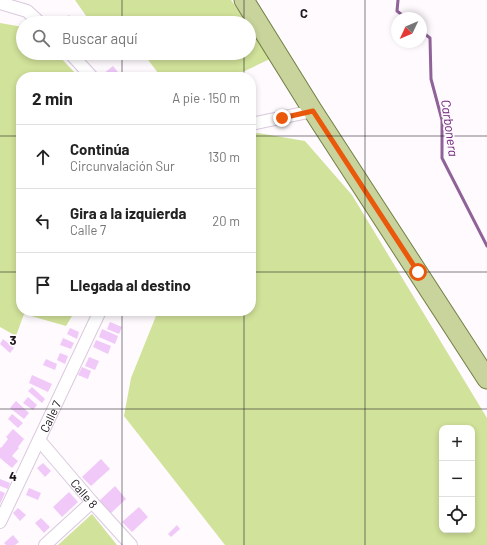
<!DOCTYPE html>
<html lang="es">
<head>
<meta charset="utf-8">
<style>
  :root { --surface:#fff; --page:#f2f2f2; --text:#222; --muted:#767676; --line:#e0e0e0 }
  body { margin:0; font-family:Barlow,sans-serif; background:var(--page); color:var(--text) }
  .controls { position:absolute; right:12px; bottom:12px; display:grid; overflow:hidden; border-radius:8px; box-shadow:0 2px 6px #0003 }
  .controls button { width:36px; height:36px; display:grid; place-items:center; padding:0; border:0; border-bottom:1px solid var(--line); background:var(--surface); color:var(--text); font:20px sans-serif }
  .compass { position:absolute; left:391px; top:12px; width:36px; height:36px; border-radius:50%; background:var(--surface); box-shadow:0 2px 6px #0003; rotate:226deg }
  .stop { position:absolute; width:12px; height:12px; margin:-9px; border:3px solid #ea580c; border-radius:50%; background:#fff }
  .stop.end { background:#ea580c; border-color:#fff; box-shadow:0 1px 4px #0008 }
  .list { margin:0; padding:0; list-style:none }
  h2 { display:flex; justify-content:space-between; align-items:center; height:52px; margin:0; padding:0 16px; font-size:17px }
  h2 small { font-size:13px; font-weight:400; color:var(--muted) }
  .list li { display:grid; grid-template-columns:26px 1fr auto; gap:12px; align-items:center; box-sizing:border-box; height:64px; padding:0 16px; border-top:1px solid var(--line) }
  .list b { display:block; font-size:15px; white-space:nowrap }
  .list p { margin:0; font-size:13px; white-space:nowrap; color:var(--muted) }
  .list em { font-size:13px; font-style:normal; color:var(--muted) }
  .icon { flex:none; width:22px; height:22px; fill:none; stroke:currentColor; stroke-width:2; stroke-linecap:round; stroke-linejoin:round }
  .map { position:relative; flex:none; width:487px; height:545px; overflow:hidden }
  .search { position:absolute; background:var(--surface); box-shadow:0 2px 6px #0003; left:16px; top:16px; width:240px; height:44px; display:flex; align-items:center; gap:10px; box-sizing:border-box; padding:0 14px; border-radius:22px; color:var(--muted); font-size:15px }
  .panel { position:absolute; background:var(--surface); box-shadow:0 2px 6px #0003; left:16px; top:72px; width:240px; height:244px; border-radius:16px }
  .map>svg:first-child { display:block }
  .green { fill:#d1e29a; fill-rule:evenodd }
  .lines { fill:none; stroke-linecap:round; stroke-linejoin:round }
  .stream { stroke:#8f6298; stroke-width:3 }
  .building { fill:#f0c9f8 }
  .street-casing { stroke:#d9c9dc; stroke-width:14 }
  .primary-casing { stroke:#747f45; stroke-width:21 }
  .street { stroke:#fff; stroke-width:12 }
  .primary { stroke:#c8d49c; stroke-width:19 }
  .route { stroke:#ea580c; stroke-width:5 }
  .grid { fill:none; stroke:#1c161d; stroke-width:1; stroke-opacity:0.55 }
  .labels { text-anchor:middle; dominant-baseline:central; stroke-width:3.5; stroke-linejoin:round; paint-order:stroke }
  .street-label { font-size:12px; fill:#1c161d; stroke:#fefafe }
  .water-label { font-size:13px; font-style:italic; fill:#6a1d78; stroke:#fefafe }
  .grid-label { font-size:13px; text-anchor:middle; font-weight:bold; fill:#1c161d; stroke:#fefafe; stroke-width:3.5; stroke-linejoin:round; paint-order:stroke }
</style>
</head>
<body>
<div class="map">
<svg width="487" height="545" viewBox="0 0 487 545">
  <rect width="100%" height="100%" fill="#fefafe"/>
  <!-- green -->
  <g class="green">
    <path d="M75,0H231L247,23H91Z"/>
    <path d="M0,23L23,27V53H56L79,77H21V311H75L66,326L24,314L16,336L0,327Z"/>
    <path d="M249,27L270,59L232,77H161L143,53H249Z"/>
    <path d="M258,133L305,141L352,195L487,418V545H225L124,416L131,378L158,311H251V134ZM442,428H472V530H442Z"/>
    <path d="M92,514L117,545H58Z"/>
  </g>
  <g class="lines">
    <!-- stream -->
    <g class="stream">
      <path d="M398,0L397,11L406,18"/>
      <path d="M421,31L430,38L431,79L442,120V158L487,246"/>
    </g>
  </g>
  <!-- building -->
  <g class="building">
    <path d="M69,15L74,21L71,23H58Z"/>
    <path d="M113,66L118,72L112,77H105L103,74Z"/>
    <path d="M110,322L122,327L119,334L107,329Z"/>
    <path d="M70,328L79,332L77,339L67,334Z"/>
    <path d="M102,329L118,336L115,344L99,337Z"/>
    <path d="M63,338L74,343L71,349L60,345Z"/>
    <path d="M3,339L14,348L10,353L0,344Z"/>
    <path d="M96,340L111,346L108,354L93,347Z"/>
    <path d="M60,353L68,356L65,364L57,360Z"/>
    <path d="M89,357L99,361L95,370L85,366Z"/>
    <path d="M46,359L57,364L55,370L43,365Z"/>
    <path d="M82,367L91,371L88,379L78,375Z"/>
    <path d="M32,375L52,384L48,392L29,383Z"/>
    <path d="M32,387L45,399L42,403L28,391Z"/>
    <path d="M28,397L37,405L33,410L23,403Z"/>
    <path d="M16,401L29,413L24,419L10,408Z"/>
    <path d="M12,414L23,423L18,428L8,419Z"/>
    <path d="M13,429L24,439L18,447L19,448L12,456L18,461L12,468L0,458V447L1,448L8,439L6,437Z"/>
    <path d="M101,459L110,469L91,486L82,477Z"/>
    <path d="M43,463L51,471L45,477L37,468Z"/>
    <path d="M0,479L10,483L8,489L0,486Z"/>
    <path d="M115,486L126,499L110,514L98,502Z"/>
    <path d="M29,488L41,493L38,500L26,495Z"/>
    <path d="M0,491L5,493L0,504Z"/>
    <path d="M69,492L78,502L62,517L53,507Z"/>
    <path d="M139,507L148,517L132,532L122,522Z"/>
    <path d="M18,508L26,515L20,521L13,513Z"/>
    <path d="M41,518L50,527L44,533L35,523Z"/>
    <path d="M177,525L180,529L171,537L168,534Z"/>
    <path d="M13,535L19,542L15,545H6L4,543Z"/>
  </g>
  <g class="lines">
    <defs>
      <g id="street">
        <path d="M0,3L27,11L40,23"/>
        <path d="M70,53L92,77"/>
        <path d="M251,124L313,111"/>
        <path id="s1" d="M39,440L92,502L131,545"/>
        <path id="s2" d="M0,522L100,311"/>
        <path d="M45,545L92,502"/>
      </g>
      <path id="primary" d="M244,0L313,111L487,379"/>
    </defs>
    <!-- street casing -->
    <use href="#street" class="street-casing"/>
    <!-- primary casing -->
    <use href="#primary" class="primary-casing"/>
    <!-- street -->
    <use href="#street" class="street"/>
    <!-- primary -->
    <use href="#primary" class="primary"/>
  </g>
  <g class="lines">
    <!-- route -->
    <path class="route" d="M282,118L313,111L418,272"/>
  </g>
  <!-- grid -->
  <path class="grid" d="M122,0V23M244,0V23M365,0V545M122,53V77M244,53V77M0,136H21M251,136H487M0,272H21M251,272H487M122,311V545M244,311V545M0,409H487"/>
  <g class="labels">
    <!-- street labels -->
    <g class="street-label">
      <text stroke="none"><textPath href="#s2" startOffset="117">Calle 7</textPath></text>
      <text stroke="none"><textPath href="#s1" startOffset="70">Calle 8</textPath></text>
    </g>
    <!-- water labels -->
    <g class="water-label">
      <text transform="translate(450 128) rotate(82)">Carbonera</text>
    </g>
  </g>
  <g class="grid-label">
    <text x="304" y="18">C</text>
    <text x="13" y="345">3</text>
    <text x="13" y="481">4</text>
  </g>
</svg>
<div class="controls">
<button>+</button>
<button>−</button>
<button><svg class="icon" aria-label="locate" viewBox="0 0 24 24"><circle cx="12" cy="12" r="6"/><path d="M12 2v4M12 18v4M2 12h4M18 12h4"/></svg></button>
</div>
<svg class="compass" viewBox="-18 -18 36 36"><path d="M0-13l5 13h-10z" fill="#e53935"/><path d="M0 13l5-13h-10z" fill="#767676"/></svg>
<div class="stop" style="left:418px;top:272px"></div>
<div class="stop end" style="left:282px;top:118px"></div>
<div class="search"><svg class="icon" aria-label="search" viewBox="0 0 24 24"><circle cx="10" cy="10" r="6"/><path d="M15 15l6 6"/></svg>Buscar aquí</div>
<section class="panel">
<h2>2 min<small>A pie · 150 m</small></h2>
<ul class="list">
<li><svg class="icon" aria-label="ahead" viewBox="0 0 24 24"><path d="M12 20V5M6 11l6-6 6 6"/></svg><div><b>Continúa</b><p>Circunvalación Sur</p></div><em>130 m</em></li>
<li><svg class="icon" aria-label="left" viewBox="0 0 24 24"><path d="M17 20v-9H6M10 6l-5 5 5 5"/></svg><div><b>Gira a la izquierda</b><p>Calle 7</p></div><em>20 m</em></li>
<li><svg class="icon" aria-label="arrive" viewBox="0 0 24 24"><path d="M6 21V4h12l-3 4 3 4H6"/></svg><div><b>Llegada al destino</b></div></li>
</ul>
</section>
</div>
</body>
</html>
